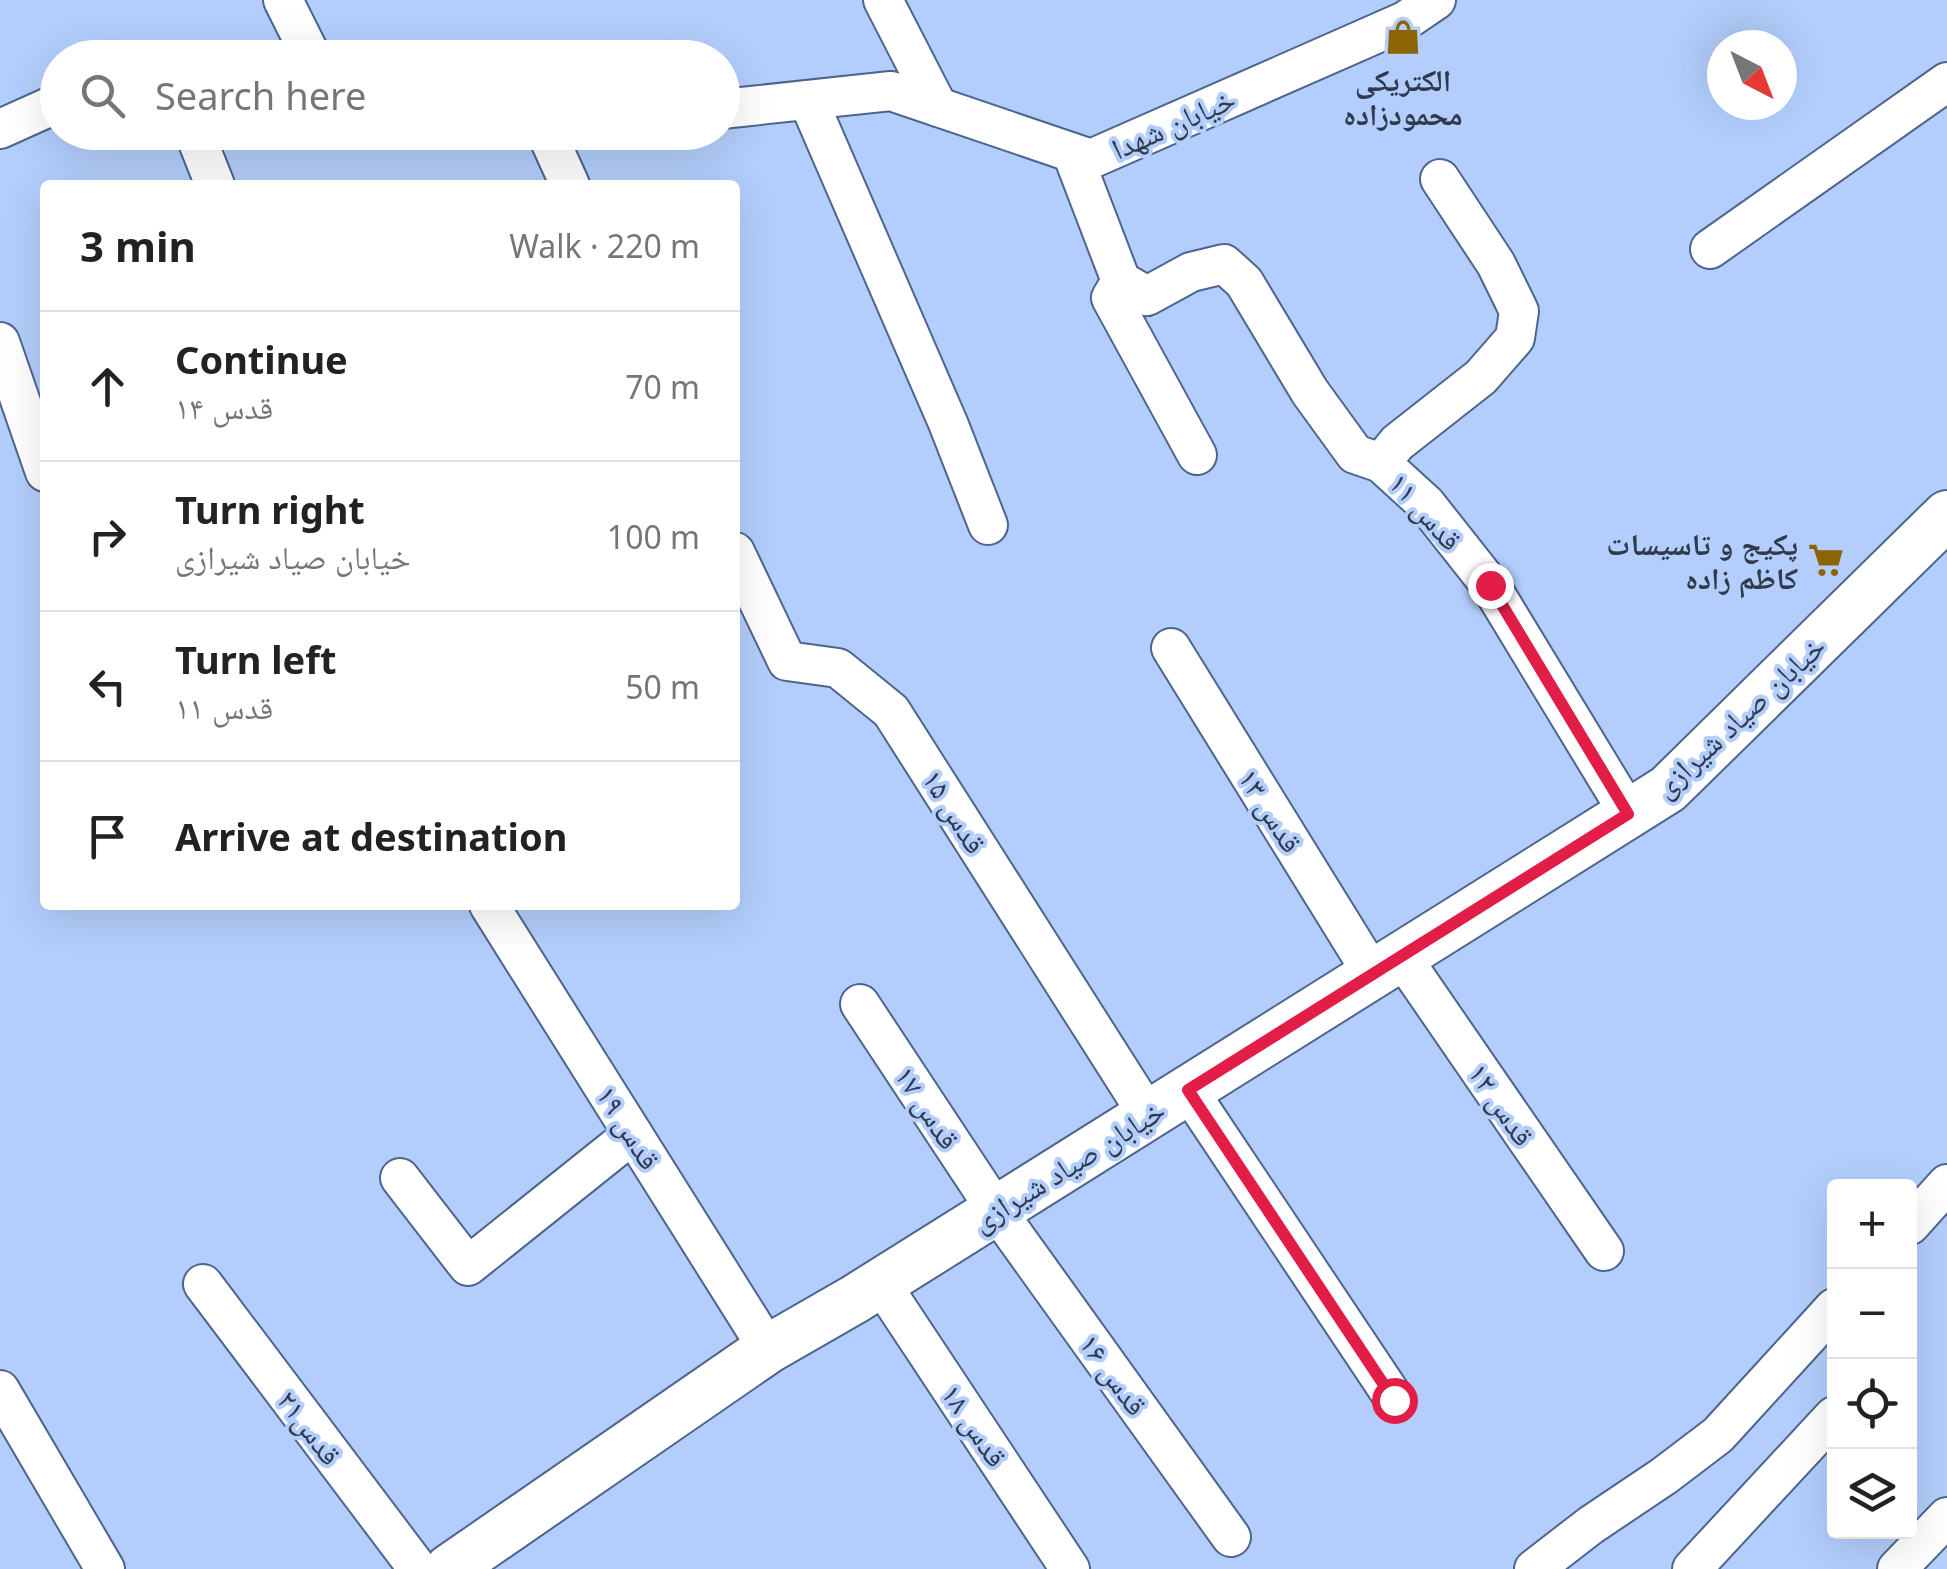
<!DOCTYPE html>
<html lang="en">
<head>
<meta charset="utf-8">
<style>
  :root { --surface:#fff; --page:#f6f6f6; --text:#222; --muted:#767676; --line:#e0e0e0 }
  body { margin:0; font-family:"Noto Sans","Noto Naskh Arabic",sans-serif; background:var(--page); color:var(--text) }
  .controls { position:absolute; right:30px; bottom:30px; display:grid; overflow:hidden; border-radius:10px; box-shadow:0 10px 40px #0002 }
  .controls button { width:90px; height:90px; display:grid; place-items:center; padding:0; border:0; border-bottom:2px solid var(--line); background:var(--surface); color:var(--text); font:50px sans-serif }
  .compass { position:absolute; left:1707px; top:30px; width:90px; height:90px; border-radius:50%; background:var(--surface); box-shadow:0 10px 40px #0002; rotate:138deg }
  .stop { position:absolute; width:30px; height:30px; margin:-22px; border:8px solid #e11d48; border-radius:50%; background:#fff }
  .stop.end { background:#e11d48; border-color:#fff; box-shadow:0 2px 10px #0008 }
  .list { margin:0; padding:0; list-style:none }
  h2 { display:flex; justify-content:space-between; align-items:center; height:130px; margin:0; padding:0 40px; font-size:42px }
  h2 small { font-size:32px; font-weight:400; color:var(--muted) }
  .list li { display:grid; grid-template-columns:65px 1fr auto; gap:30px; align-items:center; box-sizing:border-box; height:150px; padding:0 40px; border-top:2px solid var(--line) }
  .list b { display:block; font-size:38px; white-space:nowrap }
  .list p { margin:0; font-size:32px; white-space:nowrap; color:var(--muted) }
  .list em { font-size:32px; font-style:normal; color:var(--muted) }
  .icon { flex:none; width:55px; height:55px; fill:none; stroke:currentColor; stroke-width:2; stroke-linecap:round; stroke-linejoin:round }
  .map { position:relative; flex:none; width:1947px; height:1569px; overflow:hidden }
  .search { position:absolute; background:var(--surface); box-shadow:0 10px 40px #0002; left:40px; top:40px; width:700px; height:110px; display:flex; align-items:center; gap:25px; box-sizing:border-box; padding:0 35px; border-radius:55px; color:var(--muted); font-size:38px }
  .panel { position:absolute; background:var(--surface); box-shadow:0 10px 40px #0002; left:40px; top:180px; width:700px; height:730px; border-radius:10px }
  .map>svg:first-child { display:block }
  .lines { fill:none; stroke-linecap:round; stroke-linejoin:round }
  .minor-casing { stroke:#4d658d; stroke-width:42 }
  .tertiary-casing { stroke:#4d658d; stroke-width:52 }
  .minor { stroke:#fff; stroke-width:38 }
  .tertiary { stroke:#fff; stroke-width:48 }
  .route { stroke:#e11d48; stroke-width:12 }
  .labels { text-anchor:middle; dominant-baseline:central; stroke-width:8; stroke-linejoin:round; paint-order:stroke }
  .poi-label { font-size:30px; font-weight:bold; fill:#303a4d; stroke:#b3cefc }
  .street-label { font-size:30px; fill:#303a4d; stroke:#b3cefc }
</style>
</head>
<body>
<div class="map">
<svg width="1947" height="1569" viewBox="0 0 1947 1569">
  <rect width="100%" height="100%" fill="#b3cefc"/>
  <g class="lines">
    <defs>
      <g id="minor">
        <path d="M283,0L312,58"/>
        <path d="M883,0L938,107"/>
        <path d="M808,100L948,423L988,525"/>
        <path d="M722,109L891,91L1091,159L1405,21L1436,0"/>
        <path d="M0,129L58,103"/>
        <path d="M194,132L215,185"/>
        <path d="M546,132L570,185"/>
        <path d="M1072,153L1121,281L1147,296L1191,272L1224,264L1244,282L1310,392L1355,454L1381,463L1426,504L1490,585L1629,814"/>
        <path d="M1710,249L1947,82"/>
        <path d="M1121,281L1111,298L1197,455"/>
        <path d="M0,342L45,472"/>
        <path d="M1381,463L1397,443L1481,377L1515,338L1519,311L1496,264L1440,179"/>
        <path d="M735,552L787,661L838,668L891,711L1148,1115"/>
        <path d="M1171,648L1372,973"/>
        <path d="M489,905L768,1349"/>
        <path d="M1401,956L1604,1251"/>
        <path d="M860,1004L996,1210L1231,1537"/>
        <path d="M1188,1090L1395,1400"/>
        <path d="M400,1178L468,1266L633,1134"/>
        <path d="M1910,1225L1947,1184"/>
        <path d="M880,1282L1070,1569"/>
        <path d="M203,1284L418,1569"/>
        <path d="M0,1390L105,1569"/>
        <path d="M1534,1569L1591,1525L1664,1476L1718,1435L1834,1308"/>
        <path d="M1692,1569L1834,1416"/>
        <path d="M1897,1569L1947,1517"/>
      </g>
      <path id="tertiary" d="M449,1569L768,1349L855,1299L1668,789L1947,515"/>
    </defs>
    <!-- minor casing -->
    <use href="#minor" class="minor-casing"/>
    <!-- tertiary casing -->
    <use href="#tertiary" class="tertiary-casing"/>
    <!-- minor -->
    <use href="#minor" class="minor"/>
    <!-- tertiary -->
    <use href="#tertiary" class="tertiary"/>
  </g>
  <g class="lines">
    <!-- route -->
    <path class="route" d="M1394,1400L1188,1090L1628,814L1490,585"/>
  </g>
  <!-- icons -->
  <defs>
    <symbol id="shop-bare" viewBox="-9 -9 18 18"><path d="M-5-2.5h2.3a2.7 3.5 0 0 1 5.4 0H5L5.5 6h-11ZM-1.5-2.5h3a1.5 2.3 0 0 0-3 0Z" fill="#8c6406" stroke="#b3cefc" stroke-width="2.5" paint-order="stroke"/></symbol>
    <symbol id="supermarket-bare" viewBox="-9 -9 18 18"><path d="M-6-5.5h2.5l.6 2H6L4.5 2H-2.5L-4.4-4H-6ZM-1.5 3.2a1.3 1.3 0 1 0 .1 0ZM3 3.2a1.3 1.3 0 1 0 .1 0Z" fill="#8c6406" stroke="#b3cefc" stroke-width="2.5" paint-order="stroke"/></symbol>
  </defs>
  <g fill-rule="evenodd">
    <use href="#shop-bare" x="1378" y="12" width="50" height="50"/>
    <use href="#supermarket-bare" x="1801" y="535" width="50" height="50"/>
  </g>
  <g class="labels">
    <!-- poi labels -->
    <g class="poi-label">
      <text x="1403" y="79">الکتریکی<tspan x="1403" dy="34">محمودزاده</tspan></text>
      <text x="1798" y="543" text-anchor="end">پکیج و تاسیسات<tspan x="1798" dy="34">کاظم زاده</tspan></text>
    </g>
    <!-- street labels -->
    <g class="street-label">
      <text transform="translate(1173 123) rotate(-24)">خیابان شهدا</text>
      <text transform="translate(1426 511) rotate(48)">قدس ۱۱</text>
      <text transform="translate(1739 716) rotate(-43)">خیابان صیاد شیرازی</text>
      <text transform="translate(1271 810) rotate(58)">قدس ۱۳</text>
      <text transform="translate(955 811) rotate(58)">قدس ۱۵</text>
      <text transform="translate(1502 1104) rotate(56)">قدس ۱۲</text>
      <text transform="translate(928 1107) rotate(57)">قدس ۱۷</text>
      <text transform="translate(629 1127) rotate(58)">قدس ۱۹</text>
      <text transform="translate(1068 1165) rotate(-32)">خیابان صیاد شیرازی</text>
      <text transform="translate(1114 1374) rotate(54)">قدس ۱۶</text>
      <text transform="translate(975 1425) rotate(56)">قدس ۱۸</text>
      <text transform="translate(310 1427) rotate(53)">قدس۲۱</text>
    </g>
  </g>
</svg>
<div class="controls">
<button>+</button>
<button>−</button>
<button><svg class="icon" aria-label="locate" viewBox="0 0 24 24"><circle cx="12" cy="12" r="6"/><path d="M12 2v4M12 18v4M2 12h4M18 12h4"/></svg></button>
<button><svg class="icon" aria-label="layers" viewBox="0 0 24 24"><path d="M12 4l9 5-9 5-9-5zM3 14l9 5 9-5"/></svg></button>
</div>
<svg class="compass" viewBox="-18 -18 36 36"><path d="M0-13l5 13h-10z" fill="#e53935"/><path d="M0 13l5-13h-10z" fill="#767676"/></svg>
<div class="stop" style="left:1394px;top:1400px"></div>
<div class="stop end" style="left:1490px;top:585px"></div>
<div class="search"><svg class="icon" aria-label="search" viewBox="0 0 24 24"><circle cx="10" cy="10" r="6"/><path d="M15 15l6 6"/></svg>Search here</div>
<section class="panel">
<h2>3 min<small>Walk · 220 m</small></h2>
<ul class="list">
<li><svg class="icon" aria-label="ahead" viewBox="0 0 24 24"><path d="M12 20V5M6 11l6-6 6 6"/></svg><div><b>Continue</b><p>قدس ۱۴</p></div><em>70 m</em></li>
<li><svg class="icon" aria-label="right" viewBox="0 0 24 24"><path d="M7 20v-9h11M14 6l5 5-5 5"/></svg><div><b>Turn right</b><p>خیابان صیاد شیرازی</p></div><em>100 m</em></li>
<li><svg class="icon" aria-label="left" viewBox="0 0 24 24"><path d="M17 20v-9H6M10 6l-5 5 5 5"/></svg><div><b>Turn left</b><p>قدس ۱۱</p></div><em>50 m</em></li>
<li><svg class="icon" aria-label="arrive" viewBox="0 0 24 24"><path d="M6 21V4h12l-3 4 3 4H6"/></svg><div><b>Arrive at destination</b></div></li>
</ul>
</section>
</div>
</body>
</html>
